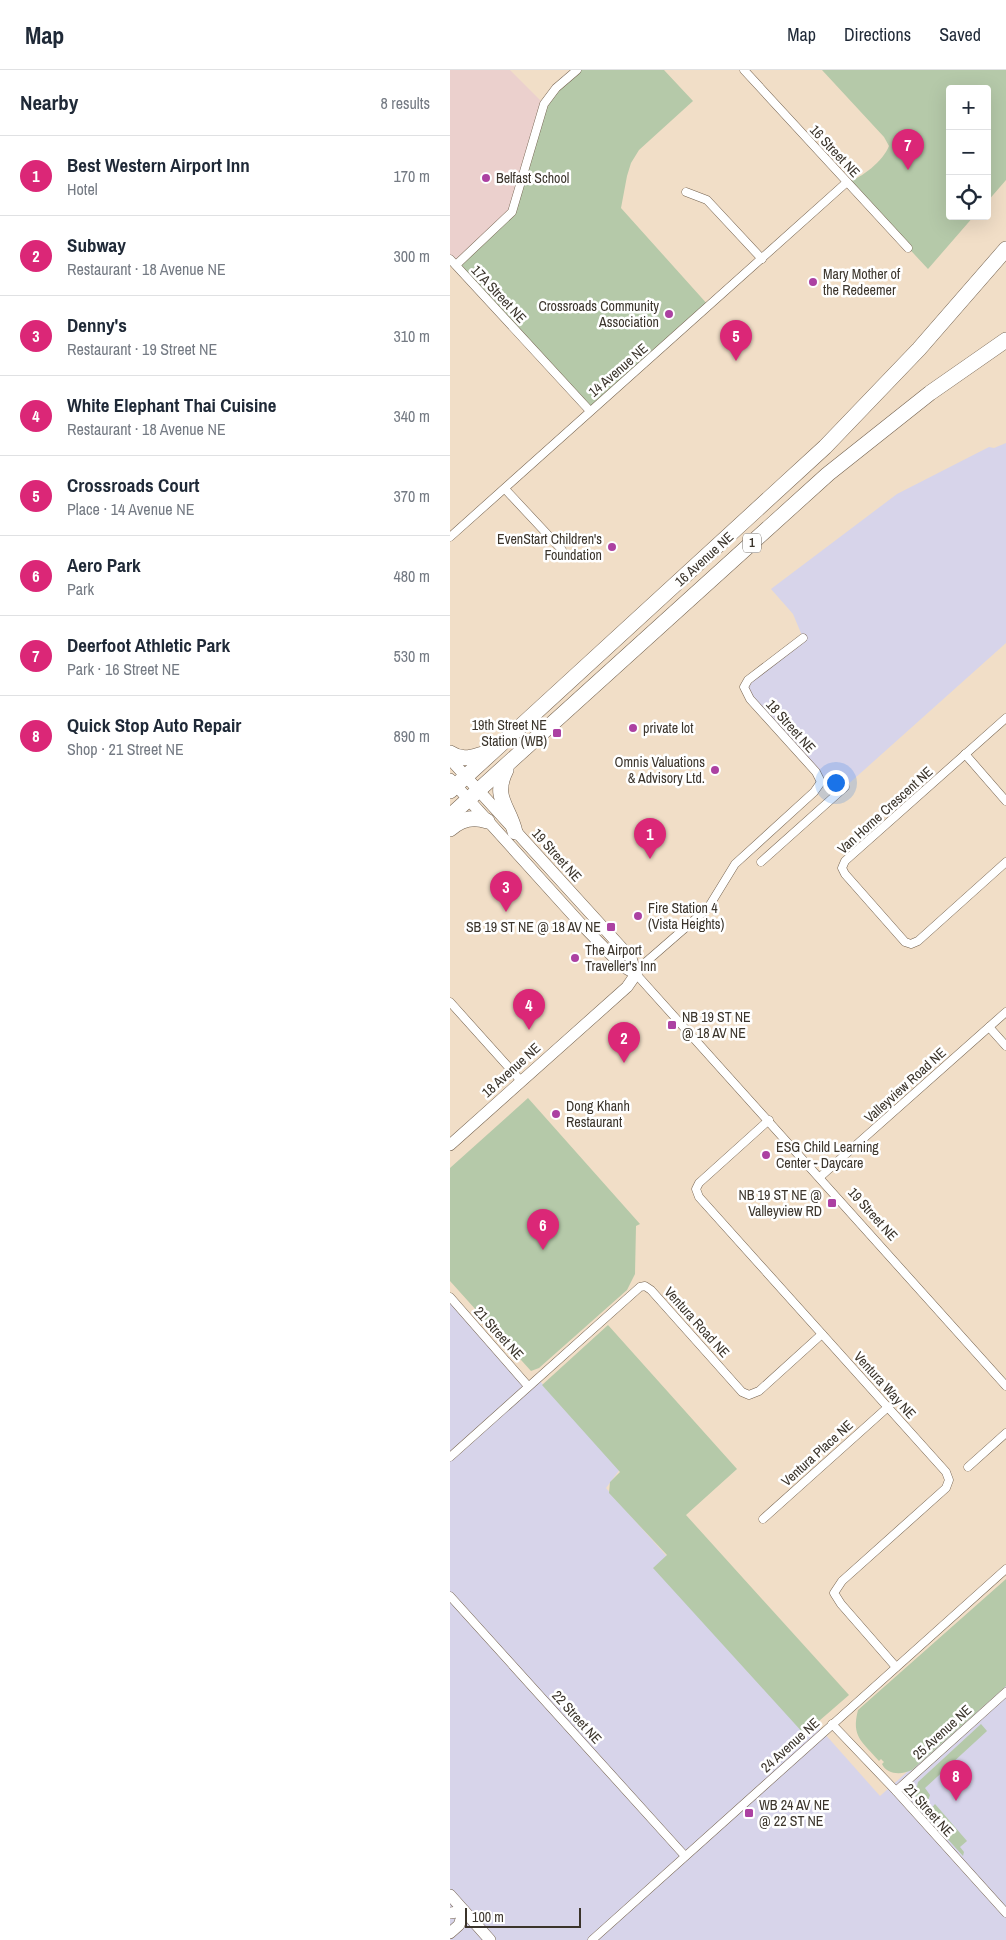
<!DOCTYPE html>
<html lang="en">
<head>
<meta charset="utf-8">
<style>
  :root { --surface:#fff; --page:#f6f6f7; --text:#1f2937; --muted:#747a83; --line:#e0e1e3; --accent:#db2777 }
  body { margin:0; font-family:"Archivo Narrow",sans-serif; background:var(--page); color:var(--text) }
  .controls { position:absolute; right:15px; top:15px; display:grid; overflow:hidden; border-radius:5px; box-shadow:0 5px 20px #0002 }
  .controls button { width:45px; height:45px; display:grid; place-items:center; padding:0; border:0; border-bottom:1px solid var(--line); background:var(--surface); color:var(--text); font:25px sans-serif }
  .scale { position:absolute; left:15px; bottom:12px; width:116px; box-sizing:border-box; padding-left:5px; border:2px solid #3b342b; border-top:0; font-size:14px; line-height:18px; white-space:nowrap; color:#3b342b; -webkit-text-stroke:4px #fff; paint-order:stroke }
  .you { position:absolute; left:385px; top:712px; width:18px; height:18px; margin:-12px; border:4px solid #fff; border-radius:50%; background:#1a73e8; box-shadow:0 0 0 8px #1a73e833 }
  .badge { display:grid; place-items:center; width:32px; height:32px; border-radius:50%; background:var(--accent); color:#fff; font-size:16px; font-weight:700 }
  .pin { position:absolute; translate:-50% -41px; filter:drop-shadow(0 1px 2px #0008) }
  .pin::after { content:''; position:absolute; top:26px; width:18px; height:15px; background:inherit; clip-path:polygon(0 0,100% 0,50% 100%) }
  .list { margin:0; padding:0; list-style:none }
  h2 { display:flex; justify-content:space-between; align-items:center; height:65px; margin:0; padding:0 20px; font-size:21px }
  h2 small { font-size:16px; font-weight:400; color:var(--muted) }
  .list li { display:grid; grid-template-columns:32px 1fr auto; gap:15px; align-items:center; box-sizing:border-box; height:80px; padding:0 20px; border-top:1px solid var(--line) }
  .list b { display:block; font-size:19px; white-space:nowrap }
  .list p { margin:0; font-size:16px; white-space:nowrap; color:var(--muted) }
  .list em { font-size:16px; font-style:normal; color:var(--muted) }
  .icon { flex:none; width:28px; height:28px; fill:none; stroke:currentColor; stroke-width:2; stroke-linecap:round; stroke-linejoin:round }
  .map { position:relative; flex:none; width:556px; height:1870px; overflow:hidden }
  header { display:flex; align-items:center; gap:30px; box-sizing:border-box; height:70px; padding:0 25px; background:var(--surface); border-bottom:1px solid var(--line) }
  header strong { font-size:24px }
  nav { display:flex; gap:28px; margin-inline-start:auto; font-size:18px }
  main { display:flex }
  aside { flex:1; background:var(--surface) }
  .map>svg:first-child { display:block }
  .industrial { fill:#d7d4ea }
  .education { fill:#ebd0cd }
  .green { fill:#b5c9a9 }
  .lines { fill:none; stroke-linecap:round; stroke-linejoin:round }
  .street-casing { stroke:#74624f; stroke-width:9 }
  .secondary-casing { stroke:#74624f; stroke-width:12 }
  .highway-casing { stroke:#74624f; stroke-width:16 }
  .street { stroke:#fff; stroke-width:8 }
  .secondary { stroke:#fff; stroke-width:11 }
  .highway { stroke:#fff; stroke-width:15 }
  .poi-dot { fill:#ac41a2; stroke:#fff; stroke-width:2 }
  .labels { text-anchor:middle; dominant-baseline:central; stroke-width:5; stroke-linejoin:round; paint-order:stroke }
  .shield { fill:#fff; stroke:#76716b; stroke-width:1 }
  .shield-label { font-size:12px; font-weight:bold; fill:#3b342b }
  .street-label { font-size:14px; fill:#3b342b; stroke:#fff }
  .poi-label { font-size:14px; fill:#3b342b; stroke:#fff; text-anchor:start }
</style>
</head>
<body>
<header>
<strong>Map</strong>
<nav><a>Map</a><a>Directions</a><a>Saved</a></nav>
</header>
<main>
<aside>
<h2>Nearby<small>8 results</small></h2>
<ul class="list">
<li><span class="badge">1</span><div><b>Best Western Airport Inn</b><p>Hotel</p></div><em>170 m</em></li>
<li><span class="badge">2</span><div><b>Subway</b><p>Restaurant · 18 Avenue NE</p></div><em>300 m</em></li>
<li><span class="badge">3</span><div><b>Denny's</b><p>Restaurant · 19 Street NE</p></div><em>310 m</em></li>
<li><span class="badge">4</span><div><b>White Elephant Thai Cuisine</b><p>Restaurant · 18 Avenue NE</p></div><em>340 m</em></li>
<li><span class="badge">5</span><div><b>Crossroads Court</b><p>Place · 14 Avenue NE</p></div><em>370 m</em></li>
<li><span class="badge">6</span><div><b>Aero Park</b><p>Park</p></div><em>480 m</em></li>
<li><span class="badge">7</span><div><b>Deerfoot Athletic Park</b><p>Park · 16 Street NE</p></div><em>530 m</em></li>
<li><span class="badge">8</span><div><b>Quick Stop Auto Repair</b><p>Shop · 21 Street NE</p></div><em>890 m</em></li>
</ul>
</aside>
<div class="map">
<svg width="556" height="1870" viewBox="0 0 556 1870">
  <rect width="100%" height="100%" fill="#f1dec7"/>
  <!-- industrial -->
  <g class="industrial">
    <path d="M556,373V573L395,717L371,712L296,623L298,610L353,568L343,544L321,519L447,424L539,377L544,378Z"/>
    <path d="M0,1227L78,1316L87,1308L171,1398L156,1418L430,1726L556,1614V1870H0Z"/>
  </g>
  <!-- education -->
  <path class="education" d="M0,0H60L94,34L65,133L6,195L0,189Z"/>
  <!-- green -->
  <g class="green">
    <path d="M127,0H214L243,31L189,80L181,93L177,106L171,138L259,236L140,341L6,195L56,148L94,34Z"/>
    <path d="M372,0H556V110L537,132V19H500V146H524L478,199L397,112C412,108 433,91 439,76L434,67Z"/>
    <path d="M78,1028L190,1154L186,1156L185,1204L177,1220L89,1298L81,1301L0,1211V1098Z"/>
    <path d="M158,1255L287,1399L236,1445L399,1625L354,1664L203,1498L217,1485L159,1423L160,1412L170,1402L92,1315Z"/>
    <path d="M556,1509V1616L462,1700C452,1705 437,1705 432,1694L434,1692L431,1689L429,1691C412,1671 401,1667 408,1640Z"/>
    <path d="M531,1654L537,1661L475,1718L480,1725L478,1731L470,1738L465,1725L468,1712Z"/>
    <path d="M485,1734L517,1771L510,1777L514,1782L513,1786L476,1745Z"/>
  </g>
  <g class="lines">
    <defs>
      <g id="street">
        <path d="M294,0L458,178"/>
        <path d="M236,122L257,130L312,189"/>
        <path d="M0,189L140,341"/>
        <path d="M6,195L62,142L94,34L106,18L127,0"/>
        <path d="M55,419L112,480"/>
        <path d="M0,467L397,112"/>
        <path d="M353,568L298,610L294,617L300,629L366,702L371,712L364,722L285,794L258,838L196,892L186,904L556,1316"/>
        <path d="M556,648L395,791L392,798L395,804L455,872L461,874L468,871L556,792"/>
        <path d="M515,684L556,731"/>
        <path d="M311,792L395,717"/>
        <path d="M0,932L71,1011"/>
        <path d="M539,957L556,976"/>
        <path d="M319,1050L249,1113L246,1119L249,1127L496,1402L499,1410L496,1418L392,1511L384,1523L391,1534L446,1597"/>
        <path d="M370,1107L556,942"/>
        <path d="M0,1227L78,1316"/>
        <path d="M0,1387L190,1217L195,1216L201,1220L292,1322L299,1325L309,1321L372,1264"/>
        <path d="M518,1397L556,1363"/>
        <path d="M313,1449L438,1337"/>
        <path d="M0,1526L235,1786"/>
        <path d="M382,1654L446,1721L556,1843"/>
        <path d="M446,1721L556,1622"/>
        <path d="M142,1870L556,1499"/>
      </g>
      <g id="secondary">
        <path d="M0,689L181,888L186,904"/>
        <path d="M0,709L131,854L172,896L186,904"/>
        <path d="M0,1075L177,917L186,904"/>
        <path d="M0,1825L40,1870"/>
        <path d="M0,1843L14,1841"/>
        <path d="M0,1863L9,1855L14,1841"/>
      </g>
      <g id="highway">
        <path d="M0,683C15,693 25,685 40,682"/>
        <path d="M56,700C42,728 59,736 65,762"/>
        <path d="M0,721L375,377L469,279L556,179"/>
        <path d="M0,746L378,404L480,323L556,270"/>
        <path d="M0,759C11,749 23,746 37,751"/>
      </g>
    </defs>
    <!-- street casing -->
    <use href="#street" class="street-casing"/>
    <!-- secondary casing -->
    <use href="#secondary" class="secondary-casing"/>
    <!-- highway casing -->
    <use href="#highway" class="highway-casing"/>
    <!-- street -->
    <use href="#street" class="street"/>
    <!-- secondary -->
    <use href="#secondary" class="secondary"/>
    <!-- highway -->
    <use href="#highway" class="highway"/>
  </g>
  <!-- markers -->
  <g class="poi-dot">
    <circle cx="36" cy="108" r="5"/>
    <circle cx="363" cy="212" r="5"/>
    <circle cx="219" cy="244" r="5"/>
    <circle cx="162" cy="477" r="5"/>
    <circle cx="183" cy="658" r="5"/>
    <rect x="102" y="658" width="10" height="10" rx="2.5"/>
    <circle cx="265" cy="700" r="5"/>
    <circle cx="188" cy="846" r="5"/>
    <rect x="156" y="852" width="10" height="10" rx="2.5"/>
    <circle cx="125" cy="888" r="5"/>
    <rect x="217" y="950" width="10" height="10" rx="2.5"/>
    <circle cx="106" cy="1044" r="5"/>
    <circle cx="316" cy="1085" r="5"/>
    <rect x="377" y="1128" width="10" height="10" rx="2.5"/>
    <rect x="294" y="1738" width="10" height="10" rx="2.5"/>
  </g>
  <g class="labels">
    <!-- shield labels -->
    <rect class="shield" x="293" y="463.5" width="18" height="19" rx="4"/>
    <g class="shield-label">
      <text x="302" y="473">1</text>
    </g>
    <!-- street labels -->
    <g class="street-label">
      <text transform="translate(385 81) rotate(47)">16 Street NE</text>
      <text transform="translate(49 224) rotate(47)">17A Street NE</text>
      <text transform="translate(168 300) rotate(-41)">14 Avenue NE</text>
      <text transform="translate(254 489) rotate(-42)">16 Avenue NE</text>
      <text transform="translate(341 656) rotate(48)">18 Street NE</text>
      <text transform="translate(435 740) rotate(-42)">Van Horne Crescent NE</text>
      <text transform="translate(107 785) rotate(48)">19 Street NE</text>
      <text transform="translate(61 1000) rotate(-42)">18 Avenue NE</text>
      <text transform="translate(455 1015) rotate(-42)">Valleyview Road NE</text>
      <text transform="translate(423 1144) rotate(48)">19 Street NE</text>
      <text transform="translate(247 1252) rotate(48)">Ventura Road NE</text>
      <text transform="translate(49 1263) rotate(48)">21 Street NE</text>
      <text transform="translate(435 1315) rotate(48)">Ventura Way NE</text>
      <text transform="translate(367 1383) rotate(-42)">Ventura Place NE</text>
      <text transform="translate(127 1647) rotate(48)">22 Street NE</text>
      <text transform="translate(492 1662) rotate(-42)">25 Avenue NE</text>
      <text transform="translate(340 1675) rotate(-42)">24 Avenue NE</text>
      <text transform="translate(479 1740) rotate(48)">21 Street NE</text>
    </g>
    <!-- poi labels -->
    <g class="poi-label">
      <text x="46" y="108">Belfast School</text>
      <text x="373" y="204">Mary Mother of<tspan x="373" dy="16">the Redeemer</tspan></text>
      <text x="209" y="236" text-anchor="end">Crossroads Community<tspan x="209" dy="16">Association</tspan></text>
      <text x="152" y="469" text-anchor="end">EvenStart Children's<tspan x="152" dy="16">Foundation</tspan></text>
      <text x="97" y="655" text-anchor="end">19th Street NE<tspan x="97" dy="16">Station (WB)</tspan></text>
      <text x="193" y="658">private lot</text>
      <text x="255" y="692" text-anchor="end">Omnis Valuations<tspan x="255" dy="16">&amp; Advisory Ltd.</tspan></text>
      <text x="198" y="838">Fire Station 4<tspan x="198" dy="16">(Vista Heights)</tspan></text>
      <text x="151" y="857" text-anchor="end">SB 19 ST NE @ 18 AV NE</text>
      <text x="135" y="880">The Airport<tspan x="135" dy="16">Traveller's Inn</tspan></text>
      <text x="232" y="947">NB 19 ST NE<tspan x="232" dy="16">@ 18 AV NE</tspan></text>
      <text x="116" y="1036">Dong Khanh<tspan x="116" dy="16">Restaurant</tspan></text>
      <text x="326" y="1077">ESG Child Learning<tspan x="326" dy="16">Center - Daycare</tspan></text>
      <text x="372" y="1125" text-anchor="end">NB 19 ST NE @<tspan x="372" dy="16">Valleyview RD</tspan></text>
      <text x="309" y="1735">WB 24 AV NE<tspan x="309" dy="16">@ 22 ST NE</tspan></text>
    </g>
  </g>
</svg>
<div class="controls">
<button>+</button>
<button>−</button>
<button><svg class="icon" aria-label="locate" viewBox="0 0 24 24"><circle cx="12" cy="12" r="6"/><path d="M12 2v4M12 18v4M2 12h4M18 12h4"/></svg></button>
</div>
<div class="scale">100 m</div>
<div class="you"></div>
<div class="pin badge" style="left:200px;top:789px">1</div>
<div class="pin badge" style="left:174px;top:993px">2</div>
<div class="pin badge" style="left:56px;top:842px">3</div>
<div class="pin badge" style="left:79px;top:960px">4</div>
<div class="pin badge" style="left:286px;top:291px">5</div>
<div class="pin badge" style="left:93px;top:1180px">6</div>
<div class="pin badge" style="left:458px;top:100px">7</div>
<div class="pin badge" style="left:506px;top:1731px">8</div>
</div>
</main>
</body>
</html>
